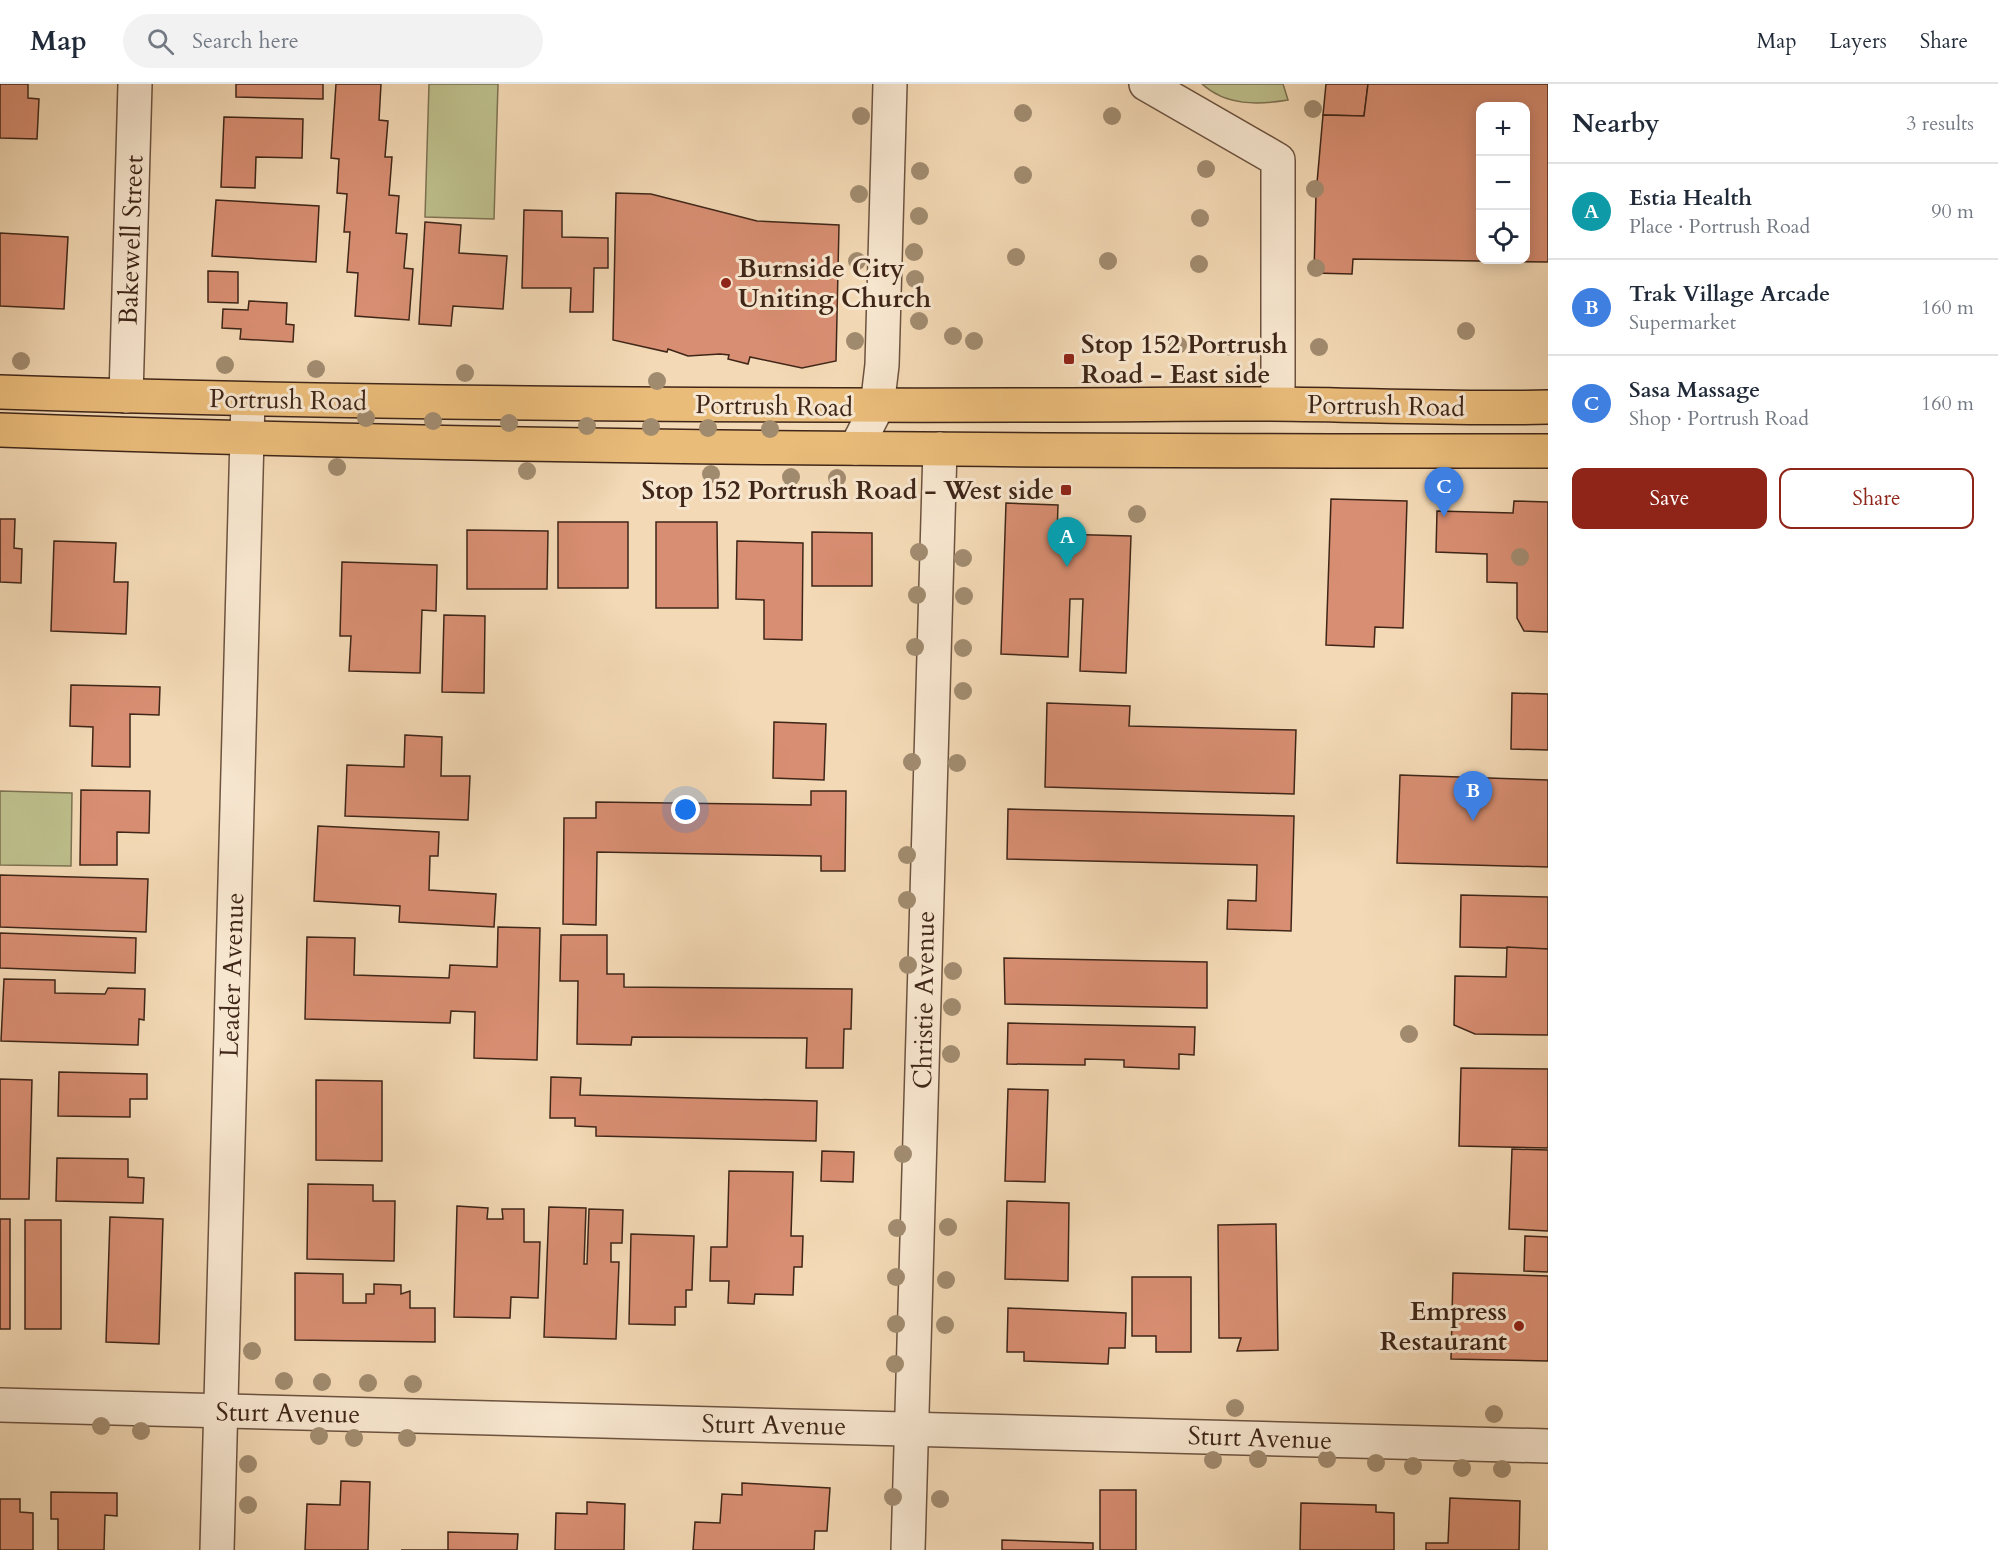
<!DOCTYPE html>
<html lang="en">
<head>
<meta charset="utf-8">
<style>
  :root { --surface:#fff; --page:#f2f2f3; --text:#1f2937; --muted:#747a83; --line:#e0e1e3; --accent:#8f2418 }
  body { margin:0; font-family:Cardo,serif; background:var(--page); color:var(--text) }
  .controls { position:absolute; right:18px; top:18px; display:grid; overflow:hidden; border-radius:12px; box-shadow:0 3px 15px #0003 }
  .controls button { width:54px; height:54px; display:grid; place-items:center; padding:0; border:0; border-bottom:2px solid var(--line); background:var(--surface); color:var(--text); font:30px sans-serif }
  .you { position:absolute; left:686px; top:726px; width:21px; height:21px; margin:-15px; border:4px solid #fff; border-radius:50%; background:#1a73e8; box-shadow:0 0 0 9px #1a73e833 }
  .badge { display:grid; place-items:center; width:39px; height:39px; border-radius:50%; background:var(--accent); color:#fff; font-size:20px; font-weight:700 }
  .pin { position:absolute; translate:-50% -50px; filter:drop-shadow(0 2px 3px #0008) }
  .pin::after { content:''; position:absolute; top:32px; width:21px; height:18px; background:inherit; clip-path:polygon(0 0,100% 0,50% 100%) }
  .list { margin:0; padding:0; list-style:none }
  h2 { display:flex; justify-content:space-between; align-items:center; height:78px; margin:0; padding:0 24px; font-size:26px }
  h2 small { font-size:20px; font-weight:400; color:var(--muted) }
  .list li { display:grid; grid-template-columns:39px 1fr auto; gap:18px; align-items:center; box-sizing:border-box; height:96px; padding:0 24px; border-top:2px solid var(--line) }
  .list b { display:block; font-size:22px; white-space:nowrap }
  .list p { margin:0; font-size:20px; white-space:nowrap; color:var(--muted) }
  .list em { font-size:20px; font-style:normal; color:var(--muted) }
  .actions { display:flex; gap:12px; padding:18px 24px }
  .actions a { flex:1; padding:14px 0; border:2px solid var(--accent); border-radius:12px; text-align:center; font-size:21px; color:var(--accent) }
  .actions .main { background:var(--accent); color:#fff }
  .icon { flex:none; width:33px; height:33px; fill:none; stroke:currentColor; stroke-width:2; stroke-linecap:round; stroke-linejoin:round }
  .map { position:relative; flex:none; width:1548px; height:1466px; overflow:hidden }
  header { display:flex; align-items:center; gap:36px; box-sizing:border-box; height:84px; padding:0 30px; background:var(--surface); border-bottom:2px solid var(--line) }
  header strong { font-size:28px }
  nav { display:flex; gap:33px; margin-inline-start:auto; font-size:21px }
  .search { width:420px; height:54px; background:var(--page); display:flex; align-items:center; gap:15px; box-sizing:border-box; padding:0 21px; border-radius:33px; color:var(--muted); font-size:22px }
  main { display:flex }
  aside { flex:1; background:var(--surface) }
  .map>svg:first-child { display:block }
  .green { fill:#bdbf8c; stroke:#7e7252; stroke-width:1.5 }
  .building { fill:#d88e72; stroke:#3f2618; stroke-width:1.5; fill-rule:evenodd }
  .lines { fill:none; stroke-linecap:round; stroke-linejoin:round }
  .minor-casing { stroke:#6c533f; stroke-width:36 }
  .highway-casing { stroke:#3f2618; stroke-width:36 }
  .minor { stroke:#f7e6cf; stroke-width:33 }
  .highway { stroke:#eabc7a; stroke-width:33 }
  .tree { fill:#a18b6f }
  .poi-dot { fill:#8f2418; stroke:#f7e6cf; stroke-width:2 }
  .labels { text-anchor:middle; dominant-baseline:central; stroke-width:6; stroke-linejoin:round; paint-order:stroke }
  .street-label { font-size:26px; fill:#3f2618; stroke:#f7e6cf }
  .poi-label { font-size:26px; font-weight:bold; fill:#3f2618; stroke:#f7e6cf; text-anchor:start }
</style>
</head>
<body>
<header>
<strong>Map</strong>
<div class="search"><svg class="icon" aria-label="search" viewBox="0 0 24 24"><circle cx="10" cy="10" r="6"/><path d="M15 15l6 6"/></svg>Search here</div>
<nav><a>Map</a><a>Layers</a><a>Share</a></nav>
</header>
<main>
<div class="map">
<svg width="1548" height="1466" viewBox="0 0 1548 1466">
  <rect width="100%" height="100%" fill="#f3d9b5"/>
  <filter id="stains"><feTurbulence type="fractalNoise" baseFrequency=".00333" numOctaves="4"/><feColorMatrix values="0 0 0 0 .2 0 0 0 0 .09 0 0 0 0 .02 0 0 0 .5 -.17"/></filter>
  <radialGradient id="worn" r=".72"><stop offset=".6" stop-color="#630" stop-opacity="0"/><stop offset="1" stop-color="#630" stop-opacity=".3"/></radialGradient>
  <!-- green -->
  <g class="green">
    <path d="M429,0H498L494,135L425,133Z"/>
    <path d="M1202,0H1283L1288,16C1258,21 1226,22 1202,0Z"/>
    <path d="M0,707L72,709L71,782L0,781Z"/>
  </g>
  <!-- building -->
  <g class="building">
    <path d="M0,0H28V14L39,15L37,55L0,54Z"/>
    <path d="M236,0H323V15L236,13Z"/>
    <path d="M336,0H381L379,36L388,37L385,73H392L389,111L399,112L396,149L407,150L404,184L413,185L409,236L355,232L358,189L347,188L350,148H344L347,110L337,109L339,75L331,74Z"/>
    <path d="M1326,0H1368L1364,32L1323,31Z"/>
    <path d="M1368,0H1548V178L1353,175L1352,190L1314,189L1316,110L1323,31L1364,32ZM1480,22H1526V176H1480Z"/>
    <path d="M224,33L303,35L302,74L256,73L255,104L221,103Z"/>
    <path d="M616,109L651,110L757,137L839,141L836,277L802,284L750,273L748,280L728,275L729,271L720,270L688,272L668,265L667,268L613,256Z"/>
    <path d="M216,116L319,122L316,178L212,172Z"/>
    <path d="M524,126L562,127V153L608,154V184H594L593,228H570L571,204H522Z"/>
    <path d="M425,138L461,141L459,169L507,172L503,225L453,222L451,242L419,240Z"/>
    <path d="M0,149L68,153L64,225L0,222Z"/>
    <path d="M208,187L238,188V219L208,218Z"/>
    <path d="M249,217L287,219L286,240L294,241L293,258L240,255L241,245L222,244L223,225L248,226Z"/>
    <path d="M1331,415L1407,417L1403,544L1375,543L1374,563L1326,561Z"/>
    <path d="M1514,417L1548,418V548L1524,547L1517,534V499L1487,498V470L1436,468L1437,427L1513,429Z"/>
    <path d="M1006,419L1058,421L1057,450L1131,452L1126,589L1080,587L1083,515H1070L1068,573L1001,570Z"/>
    <path d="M0,435H15L14,464L22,465L21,499L0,498Z"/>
    <rect x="558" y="438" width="70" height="66"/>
    <path d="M656,438H717L718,524H656Z"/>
    <path d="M467,446L548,447L547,505H467Z"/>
    <path d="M812,448L872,449V502H812Z"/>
    <path d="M54,457L116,459L114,498H128L126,550L51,547Z"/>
    <path d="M737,457L803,459L802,556L764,555V516L736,515Z"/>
    <path d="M342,478L437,481L436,527L422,526L420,589L349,587L351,552H340Z"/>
    <path d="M444,531L485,532L484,609L442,608Z"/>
    <path d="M71,601L160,603L159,631L130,630V683L92,682L93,643L70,642Z"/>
    <path d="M1512,609L1548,610V666L1511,665Z"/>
    <path d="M1047,619L1130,622L1129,642L1296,646L1294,710L1045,703Z"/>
    <path d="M774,638L826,640L824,696L773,694Z"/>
    <path d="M405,651L442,653L441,692H470L468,736L345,732L347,681L404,683Z"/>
    <path d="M1400,691L1548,696V783L1397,779Z"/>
    <path d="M81,706L150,707L149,749L117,748V781H80Z"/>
    <path d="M811,707H846L845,787H821V772L597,768L596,841L563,840L564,734H596V718L811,721Z"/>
    <path d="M1008,725L1294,732L1291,847L1227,845L1228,816L1256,817L1257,781L1007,775Z"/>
    <path d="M318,742L439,748L438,772H430L429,806L496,810L494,843L399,838L400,822L314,817Z"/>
    <path d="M0,791L148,795L146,848L0,843Z"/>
    <path d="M1461,811L1548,813V865L1460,863Z"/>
    <path d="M498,843L540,844L537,976L474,974L475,928L451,927L450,939L305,935L307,853L355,854L354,891L449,894L450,881L497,883Z"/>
    <path d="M0,849L136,854L135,889L0,884Z"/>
    <path d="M561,851H607V890H624V903L852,905L851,945H844L843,984H806L807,954L632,953L631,961L577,960L578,897H560Z"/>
    <path d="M1507,863L1548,865V951L1475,950L1454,941L1455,892L1506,893Z"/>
    <path d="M1004,874L1207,878V924L1005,920Z"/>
    <path d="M4,895L55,896V909L105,910L108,904L145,905L144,936L139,935L138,961L1,957Z"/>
    <path d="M1008,939L1195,943L1194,971L1179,970V985L1124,983V976L1085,975V981L1007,980Z"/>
    <path d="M1461,984L1548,985V1064L1459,1062Z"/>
    <path d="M59,988L147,990V1015H130V1033L58,1032Z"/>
    <path d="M551,993L581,994L580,1011L817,1017L816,1057L596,1052V1043L575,1042V1034H550Z"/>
    <path d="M0,995L32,996L29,1115H0Z"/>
    <path d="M316,996L382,997V1077L316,1076Z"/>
    <path d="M1008,1005L1048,1006L1045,1098L1005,1097Z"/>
    <path d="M1512,1065L1548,1066V1147L1509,1145Z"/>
    <path d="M822,1067L854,1068L853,1098L821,1097Z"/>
    <path d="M57,1074L128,1075V1093L144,1094L143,1119L56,1117Z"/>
    <path d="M729,1087L793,1088L791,1152H803L802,1183H794L793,1211L755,1210L754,1220L728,1219L729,1197H710L711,1163H727Z"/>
    <path d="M308,1100L373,1101V1117H395L394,1177L307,1175Z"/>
    <path d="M1007,1117L1069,1119L1068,1197L1005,1195Z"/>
    <path d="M457,1122L488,1124L487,1135H503L502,1125H524V1158H540L538,1214L511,1213L510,1234L454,1233Z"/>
    <path d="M549,1123L586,1124L584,1180H587L589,1125L623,1126L622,1159H611V1178H619L616,1255L544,1253Z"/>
    <path d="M110,1133L163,1135L159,1260L106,1258Z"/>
    <rect x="0" y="1135" width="10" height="110"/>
    <rect x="25" y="1136" width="36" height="109"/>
    <path d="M1276,1140L1278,1266L1237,1267L1241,1254H1219L1218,1141Z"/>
    <path d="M631,1150L694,1152L692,1206H686V1223H675V1241L629,1240Z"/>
    <path d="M1525,1152L1548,1153V1188L1524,1187Z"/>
    <path d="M295,1189L343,1190V1219H366V1210H374V1200L401,1201V1210L410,1207V1224H435V1258L295,1256Z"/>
    <path d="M1453,1189L1548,1192V1277L1451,1275Z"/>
    <path d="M1132,1193H1191V1268H1156V1252H1132Z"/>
    <path d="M1008,1224L1126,1229L1125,1264H1109L1108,1280L1024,1277V1268H1007Z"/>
    <path d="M341,1397L370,1398L368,1466H305L307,1420L340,1421Z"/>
    <path d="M742,1399L830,1404L827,1447H815L814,1466H693L695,1438L720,1439L722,1410L742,1411Z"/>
    <rect x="1100" y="1406" width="36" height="60"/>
    <path d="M51,1408L117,1409V1432L105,1431L104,1466H58V1435H51Z"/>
    <path d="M1450,1414L1520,1417L1519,1466H1426V1459H1448Z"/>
    <path d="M0,1415H20V1428L33,1429V1466H0Z"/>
    <path d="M587,1418L625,1420L624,1466H555L556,1429L587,1430Z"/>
    <path d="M1301,1419L1376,1421V1428L1394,1429V1466H1300Z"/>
    <path d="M448,1448L518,1450L517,1466H401H448Z"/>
    <path d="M1002,1456L1093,1459V1466H1002Z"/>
  </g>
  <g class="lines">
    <defs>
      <g id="minor">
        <path d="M1146,0L1278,76V319"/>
        <path d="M126,312L135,0"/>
        <path d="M856,364L877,323L882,281L890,0"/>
        <path d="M0,1321L1548,1362"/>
        <path d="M217,1466L248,316"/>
        <path d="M908,1466L940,365"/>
      </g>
      <g id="highway">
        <path d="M0,308C410,321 819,323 1229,320C1336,319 1442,326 1548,323"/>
        <path d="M0,346C516,365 1032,367 1548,367"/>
      </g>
    </defs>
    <!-- minor casing -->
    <use href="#minor" class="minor-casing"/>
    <!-- highway casing -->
    <use href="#highway" class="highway-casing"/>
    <!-- minor -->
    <use href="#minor" class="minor"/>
    <!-- highway -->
    <use href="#highway" class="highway"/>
  </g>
  <!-- trees -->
  <g class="tree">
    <circle cx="1313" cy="25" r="9"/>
    <circle cx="1023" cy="29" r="9"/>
    <circle cx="861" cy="32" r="9"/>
    <circle cx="1112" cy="32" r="9"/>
    <circle cx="1206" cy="85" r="9"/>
    <circle cx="920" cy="87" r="9"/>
    <circle cx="1023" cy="91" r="9"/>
    <circle cx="1315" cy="105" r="9"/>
    <circle cx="859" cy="110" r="9"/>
    <circle cx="919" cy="132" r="9"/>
    <circle cx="1200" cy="134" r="9"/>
    <circle cx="914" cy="168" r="9"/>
    <circle cx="1016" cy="173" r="9"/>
    <circle cx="857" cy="177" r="9"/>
    <circle cx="1108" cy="177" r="9"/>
    <circle cx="1199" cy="180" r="9"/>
    <circle cx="1316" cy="184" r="9"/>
    <circle cx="915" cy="195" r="9"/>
    <circle cx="919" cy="237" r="9"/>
    <circle cx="1466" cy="247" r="9"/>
    <circle cx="953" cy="252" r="9"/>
    <circle cx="855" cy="257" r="9"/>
    <circle cx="974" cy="257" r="9"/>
    <circle cx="1178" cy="261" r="9"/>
    <circle cx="1231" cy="263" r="9"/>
    <circle cx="1319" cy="263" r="9"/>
    <circle cx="21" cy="277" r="9"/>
    <circle cx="225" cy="281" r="9"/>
    <circle cx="316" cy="285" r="9"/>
    <circle cx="465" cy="289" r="9"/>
    <circle cx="657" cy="297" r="9"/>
    <circle cx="366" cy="334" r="9"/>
    <circle cx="433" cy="337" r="9"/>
    <circle cx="509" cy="339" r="9"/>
    <circle cx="587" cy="342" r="9"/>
    <circle cx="651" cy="343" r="9"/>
    <circle cx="708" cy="344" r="9"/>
    <circle cx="770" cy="345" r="9"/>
    <circle cx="337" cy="383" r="9"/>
    <circle cx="527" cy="387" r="9"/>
    <circle cx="711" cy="390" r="9"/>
    <circle cx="791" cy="393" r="9"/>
    <circle cx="837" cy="394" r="9"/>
    <circle cx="1137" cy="430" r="9"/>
    <circle cx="919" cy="468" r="9"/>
    <circle cx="1520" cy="473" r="9"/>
    <circle cx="963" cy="474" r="9"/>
    <circle cx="917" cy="511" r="9"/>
    <circle cx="964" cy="512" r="9"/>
    <circle cx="915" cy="563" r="9"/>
    <circle cx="963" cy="564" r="9"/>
    <circle cx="963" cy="607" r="9"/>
    <circle cx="912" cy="678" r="9"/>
    <circle cx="957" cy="679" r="9"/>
    <circle cx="907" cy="771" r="9"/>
    <circle cx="907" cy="816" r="9"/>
    <circle cx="908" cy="881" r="9"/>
    <circle cx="953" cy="887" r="9"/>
    <circle cx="952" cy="923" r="9"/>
    <circle cx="1409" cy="950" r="9"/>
    <circle cx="951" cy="970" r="9"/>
    <circle cx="903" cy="1070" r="9"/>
    <circle cx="948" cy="1143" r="9"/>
    <circle cx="897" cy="1144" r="9"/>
    <circle cx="896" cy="1193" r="9"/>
    <circle cx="946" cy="1196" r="9"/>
    <circle cx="896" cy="1240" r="9"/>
    <circle cx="945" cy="1241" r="9"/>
    <circle cx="252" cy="1267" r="9"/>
    <circle cx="895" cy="1280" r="9"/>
    <circle cx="284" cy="1297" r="9"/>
    <circle cx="322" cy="1298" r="9"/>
    <circle cx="368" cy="1299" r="9"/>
    <circle cx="413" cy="1300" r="9"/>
    <circle cx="1235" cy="1324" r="9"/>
    <circle cx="1494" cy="1330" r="9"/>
    <circle cx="101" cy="1342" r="9"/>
    <circle cx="141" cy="1347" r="9"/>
    <circle cx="319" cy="1352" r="9"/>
    <circle cx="354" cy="1354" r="9"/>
    <circle cx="407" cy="1354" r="9"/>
    <circle cx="1258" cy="1375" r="9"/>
    <circle cx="1327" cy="1375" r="9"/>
    <circle cx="1213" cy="1376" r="9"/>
    <circle cx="1376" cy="1379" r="9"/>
    <circle cx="248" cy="1380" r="9"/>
    <circle cx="1413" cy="1382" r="9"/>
    <circle cx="1462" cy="1384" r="9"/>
    <circle cx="1502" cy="1385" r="9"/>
    <circle cx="893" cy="1413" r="9"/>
    <circle cx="940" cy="1415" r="9"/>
    <circle cx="248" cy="1421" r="9"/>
  </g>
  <!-- markers -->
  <g class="poi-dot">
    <circle cx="726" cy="199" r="6"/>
    <rect x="1063" y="269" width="12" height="12" rx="3"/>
    <rect x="1060" y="400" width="12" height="12" rx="3"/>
    <circle cx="1519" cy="1242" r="6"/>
  </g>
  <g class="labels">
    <!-- street labels -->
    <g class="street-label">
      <text transform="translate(131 156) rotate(-88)">Bakewell Street</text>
      <text transform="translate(288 316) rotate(1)">Portrush Road</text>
      <text transform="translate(774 322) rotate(1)">Portrush Road</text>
      <text transform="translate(1386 322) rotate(1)">Portrush Road</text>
      <text transform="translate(232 891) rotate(-88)">Leader Avenue</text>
      <text transform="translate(924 916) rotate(-89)">Christie Avenue</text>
      <text transform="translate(288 1329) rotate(1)">Sturt Avenue</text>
      <text transform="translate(774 1341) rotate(1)">Sturt Avenue</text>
      <text transform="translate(1260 1354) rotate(2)">Sturt Avenue</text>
    </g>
    <!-- poi labels -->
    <g class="poi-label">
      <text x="738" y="184">Burnside City<tspan x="738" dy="30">Uniting Church</tspan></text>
      <text x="1081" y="260">Stop 152 Portrush<tspan x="1081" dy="30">Road - East side</tspan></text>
      <text x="1054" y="406" text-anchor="end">Stop 152 Portrush Road - West side</text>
      <text x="1507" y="1227" text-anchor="end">Empress<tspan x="1507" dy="30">Restaurant</tspan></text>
    </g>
  </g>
  <rect width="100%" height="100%" filter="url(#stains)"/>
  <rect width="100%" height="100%" fill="url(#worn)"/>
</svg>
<div class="controls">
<button>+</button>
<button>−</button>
<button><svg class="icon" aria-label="locate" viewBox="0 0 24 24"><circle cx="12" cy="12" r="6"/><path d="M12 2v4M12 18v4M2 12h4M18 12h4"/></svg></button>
</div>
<div class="you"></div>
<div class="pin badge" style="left:1067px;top:483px;background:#0f9aa8">A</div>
<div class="pin badge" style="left:1473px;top:737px;background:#3f7fe0">B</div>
<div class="pin badge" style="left:1444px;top:433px;background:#3f7fe0">C</div>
</div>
<aside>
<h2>Nearby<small>3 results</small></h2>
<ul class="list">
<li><span class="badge" style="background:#0f9aa8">A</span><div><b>Estia Health</b><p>Place · Portrush Road</p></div><em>90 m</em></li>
<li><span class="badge" style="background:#3f7fe0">B</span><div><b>Trak Village Arcade</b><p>Supermarket</p></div><em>160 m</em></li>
<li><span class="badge" style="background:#3f7fe0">C</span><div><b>Sasa Massage</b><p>Shop · Portrush Road</p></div><em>160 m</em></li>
</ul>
<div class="actions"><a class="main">Save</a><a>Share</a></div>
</aside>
</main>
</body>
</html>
